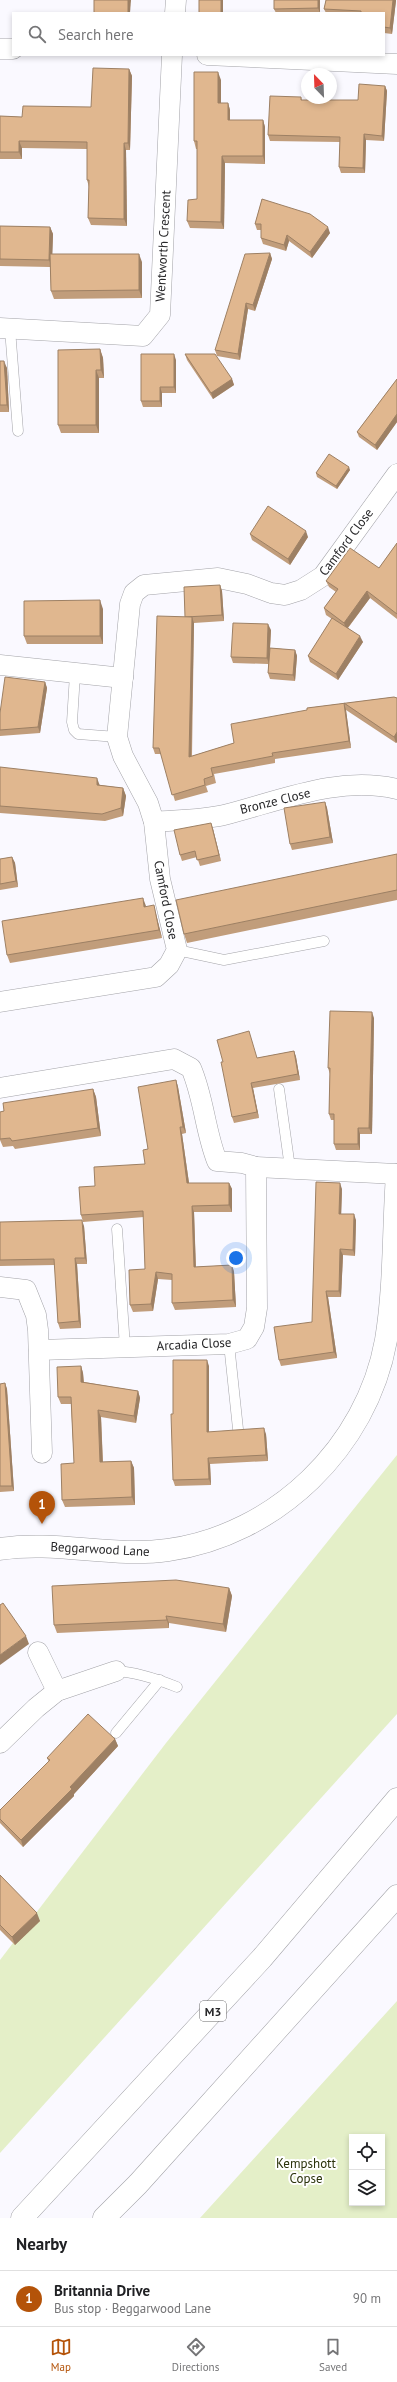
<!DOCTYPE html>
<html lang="en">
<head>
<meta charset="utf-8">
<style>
  :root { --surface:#fff; --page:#f2f2f2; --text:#202124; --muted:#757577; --line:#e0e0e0; --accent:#b45309 }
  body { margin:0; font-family:"PT Sans",sans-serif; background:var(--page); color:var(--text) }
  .controls { position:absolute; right:12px; bottom:12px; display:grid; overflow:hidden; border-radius:0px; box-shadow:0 2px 6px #0003 }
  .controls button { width:36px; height:36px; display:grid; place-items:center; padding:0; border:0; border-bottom:1px solid var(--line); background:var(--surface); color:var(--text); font:20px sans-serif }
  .compass { position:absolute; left:301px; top:68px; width:36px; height:36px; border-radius:50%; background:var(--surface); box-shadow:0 2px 6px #0003; rotate:337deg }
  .you { position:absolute; left:236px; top:1258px; width:14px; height:14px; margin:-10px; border:3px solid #fff; border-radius:50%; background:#1a73e8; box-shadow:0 0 0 6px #1a73e833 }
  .badge { display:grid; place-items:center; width:26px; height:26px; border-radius:50%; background:var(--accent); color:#fff; font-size:13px; font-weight:700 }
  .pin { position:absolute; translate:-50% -33px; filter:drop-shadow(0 1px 2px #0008) }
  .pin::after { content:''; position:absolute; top:21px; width:14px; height:12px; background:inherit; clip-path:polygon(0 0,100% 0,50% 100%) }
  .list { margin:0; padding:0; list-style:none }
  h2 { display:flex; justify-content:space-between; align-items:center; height:52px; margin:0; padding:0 16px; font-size:17px }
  h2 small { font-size:13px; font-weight:400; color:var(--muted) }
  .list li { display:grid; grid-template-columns:26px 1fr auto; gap:12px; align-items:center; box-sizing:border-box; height:56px; padding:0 16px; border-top:1px solid var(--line) }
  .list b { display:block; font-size:15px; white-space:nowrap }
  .list p { margin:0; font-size:13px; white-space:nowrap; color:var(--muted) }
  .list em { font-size:13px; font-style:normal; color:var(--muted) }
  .icon { flex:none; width:22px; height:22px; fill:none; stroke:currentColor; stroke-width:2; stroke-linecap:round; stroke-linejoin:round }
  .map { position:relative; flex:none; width:397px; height:2218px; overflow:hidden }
  .search { position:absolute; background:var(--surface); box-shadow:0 2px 6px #0003; left:12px; right:12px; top:12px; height:44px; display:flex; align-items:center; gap:10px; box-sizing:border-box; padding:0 14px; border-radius:0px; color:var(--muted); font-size:15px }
  .sheet { height:108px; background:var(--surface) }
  nav { display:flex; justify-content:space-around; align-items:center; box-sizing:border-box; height:56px; border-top:1px solid var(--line); background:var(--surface); font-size:11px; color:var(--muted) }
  nav a { display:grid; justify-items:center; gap:2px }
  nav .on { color:var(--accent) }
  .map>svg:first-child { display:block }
  .green { fill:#e4efc8; fill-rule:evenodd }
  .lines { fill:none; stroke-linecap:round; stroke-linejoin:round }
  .service-casing { stroke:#a3a3a8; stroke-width:11 }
  .minor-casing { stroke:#a3a3a8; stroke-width:21 }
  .tertiary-casing { stroke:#a3a3a8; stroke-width:23 }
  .motorway-casing { stroke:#a3a3a8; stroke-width:23 }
  .service { stroke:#fff; stroke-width:10 }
  .minor { stroke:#fff; stroke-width:20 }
  .tertiary { stroke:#fff; stroke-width:22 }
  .motorway { stroke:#fff; stroke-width:22 }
  .wall { fill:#c19d7b }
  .shaded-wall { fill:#9d8064 }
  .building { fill:#e0b78f; stroke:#9d8064 }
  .labels { text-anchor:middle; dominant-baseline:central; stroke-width:4; stroke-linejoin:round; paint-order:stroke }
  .shield { fill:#fff; stroke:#686869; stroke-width:1 }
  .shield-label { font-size:12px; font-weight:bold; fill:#272729 }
  .street-label { font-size:13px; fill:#272729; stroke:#fff }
  .park-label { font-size:13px; fill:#2c340c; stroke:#fff }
</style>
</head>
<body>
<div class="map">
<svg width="397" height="2218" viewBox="0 0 397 2218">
  <rect width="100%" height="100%" fill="#faf9ff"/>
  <!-- green -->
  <g class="green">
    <path d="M397,1455V1714L0,2153V1960L166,1743Z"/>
    <path d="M397,2001V2218H200ZM352,2137H382V2203H352Z"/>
  </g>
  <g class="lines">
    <defs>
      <g id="service">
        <path d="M10,329L18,431"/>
        <path d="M75,674L72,722L74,730L78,734L117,737"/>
        <path d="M177,950L224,960L324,941"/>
        <path d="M279,1089L290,1168"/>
        <path d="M117,1229L125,1347"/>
        <path d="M229,1344L238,1429"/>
        <path d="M116,1671C137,1672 157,1679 177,1687"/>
        <path d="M116,1733L160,1680"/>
      </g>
      <g id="minor">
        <path d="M175,13L176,0"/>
        <path d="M0,49H13"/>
        <path d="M207,55L397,64"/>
        <path d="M0,328L143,336L160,315L172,55"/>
        <path d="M0,665L123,678"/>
        <path d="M154,822C176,820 202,820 224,815C280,801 338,775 397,789"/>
        <path d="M0,1002L156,977L169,965L177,950L160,879L154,822L148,803L123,756L117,737L130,604L134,593L144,585L218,578L247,584L271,593L285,595L301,590L323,576L397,474"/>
        <path d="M0,1088L174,1059L191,1068C204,1098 205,1131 217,1161L242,1163L256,1167L257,1308L254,1327L247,1339L229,1344L39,1350"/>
        <path d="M256,1167L397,1174"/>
        <path d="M0,1287L26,1290L36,1315L38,1330L42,1453"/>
        <path d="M38,1652L57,1691"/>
        <path d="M0,1743L36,1708L57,1691L116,1671"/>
      </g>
      <path id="tertiary" d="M0,1549C56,1540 112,1558 168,1550C276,1535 367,1447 386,1340C395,1285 393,1230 397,1175"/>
      <g id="motorway">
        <path d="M22,2218L262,1958L397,1799"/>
        <path d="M104,2218L138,2184L397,1896"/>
      </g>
    </defs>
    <!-- service casing -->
    <use href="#service" class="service-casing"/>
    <!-- minor casing -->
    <use href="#minor" class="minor-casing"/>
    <!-- tertiary casing -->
    <use href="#tertiary" class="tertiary-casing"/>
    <!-- motorway casing -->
    <use href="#motorway" class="motorway-casing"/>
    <!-- service -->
    <use href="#service" class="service"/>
    <!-- minor -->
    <use href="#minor" class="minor"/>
    <!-- tertiary -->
    <use href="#tertiary" class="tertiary"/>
    <!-- motorway -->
    <use href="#motorway" class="motorway"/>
  </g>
  <!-- wall -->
  <g class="wall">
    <path d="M274,0H320V13H276L274,9Z"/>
    <path d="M326,0H396L392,34L384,33V13H326L324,9Z"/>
    <path d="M129,69L132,76L130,150H126L127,226L91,225L88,218L89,187L87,180V149L22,148V159H0V116L22,117L91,107Z"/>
    <path d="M221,80V103H228L230,110V120H263L265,127V164L225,163L224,229L190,228L187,221L197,199V149H196L194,141Z"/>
    <path d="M385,86L387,91L384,141L366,140L365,173H341L339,167L340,142L270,141L268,135L301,97L302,100H358Z"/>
    <path d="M262,199L330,233L312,258L289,241L286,251L263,244L261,238V230H257L255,224Z"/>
    <path d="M0,226L50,227L53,234L52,254L142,262V298L54,299L51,291L50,267L0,266Z"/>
    <path d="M270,253L272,259L255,311L248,309L240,360L217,356L215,350Z"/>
    <path d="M100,349L103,358L104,378H99V433H61L58,425Z"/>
    <path d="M185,354L232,379L234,385L213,399L187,360Z"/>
    <path d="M176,360V393H162V407H143L141,401Z"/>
    <path d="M0,361L7,368L9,412H0Z"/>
    <path d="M397,379V422L377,450L359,437L357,432Z"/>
    <path d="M350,470L337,489L317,477L316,473Z"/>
    <path d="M250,534L308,537L290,565L252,540Z"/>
    <path d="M397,543V619L370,598L348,628L363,642L338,680L310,662L308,656L332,619L326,615L324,608L336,592L329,587L326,581L379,568Z"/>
    <path d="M220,585L222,591L224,621L194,623L192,756L234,743L307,710V708L394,697L397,698V742L396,743L346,710L351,748L275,759V763L214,774L216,783L206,786L208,792L175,801L161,754H155L153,748L185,617Z"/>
    <path d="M103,609V644H27L24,636Z"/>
    <path d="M271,630L270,648L295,650L297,656L295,681L270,679L268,673V664L233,663L231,657Z"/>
    <path d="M45,682L47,688L40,733L0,736V713Z"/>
    <path d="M0,767L100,785L123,788L126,796L123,816L105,821L0,813Z"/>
    <path d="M325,802L327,808L333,843L292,850L290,844Z"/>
    <path d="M211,823L213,829L221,861L200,866L197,857L182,861L180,855Z"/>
    <path d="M397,854V900L187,943L184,934Z"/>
    <path d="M12,857L15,863L18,887L0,890V859Z"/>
    <path d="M146,907L156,914L162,938L10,963L7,955Z"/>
    <path d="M374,1018L372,1134H360V1150H336L334,1144V1120H331L329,1114L330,1074L328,1068Z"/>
    <path d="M294,1051L296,1057L300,1080L253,1088L259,1118L234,1123L232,1117L257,1058Z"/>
    <path d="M176,1080L178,1087L186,1133L182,1134L189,1183H229L232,1189V1212H194L196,1267L232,1265L234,1272L236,1307L175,1310L172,1303V1280L158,1279L153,1311L133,1312L130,1305L145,1269L144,1217L83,1222L81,1215L145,1164L148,1149Z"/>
    <path d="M93,1089L96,1097L101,1136L15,1149L13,1146L3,1147L0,1140V1112L4,1111Z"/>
    <path d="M342,1189L341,1214L356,1220L355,1256L343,1255L341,1297H328L337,1358L281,1366L279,1360L312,1322Z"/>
    <path d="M84,1226L87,1264H77L81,1328L60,1329L58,1323L55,1265L0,1266V1233Z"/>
    <path d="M81,1366L83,1373L84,1382L138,1391L140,1398L136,1423L101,1417L103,1462L131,1461L134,1468L135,1505L65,1507L62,1500L74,1463L71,1404H61L58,1397Z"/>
    <path d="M209,1366V1432L266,1434L268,1461L210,1464L211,1485L175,1486L173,1480V1414Z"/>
    <path d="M5,1383L7,1389L14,1491L0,1492V1384Z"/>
    <path d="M229,1588L232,1596L226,1632L169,1623V1628L57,1633L54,1625Z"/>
    <path d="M115,1739L118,1746L74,1794V1796L23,1847L0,1823V1810L49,1762L47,1758Z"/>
    <path d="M0,1875L40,1921L15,1945L0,1930Z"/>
  </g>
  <!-- shaded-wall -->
  <g class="shaded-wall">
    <path d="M128,0H131L130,13H128Z"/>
    <rect x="221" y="0" width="2" height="13"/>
    <path d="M318,0H320V13L318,8Z"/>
    <path d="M393,0H396V1L392,34L390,28Z"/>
    <path d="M129,69L132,76L130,150L128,143Z"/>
    <path d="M218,72L221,80V111L218,103Z"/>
    <path d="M385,86L387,91L384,141L382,136Z"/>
    <path d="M228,103L230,110V127L228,120Z"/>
    <path d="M263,120L265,127V164L263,156Z"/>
    <path d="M364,134L366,140L365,173L363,168Z"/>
    <path d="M19,141L22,148V159L19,152Z"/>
    <path d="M124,143L126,150L127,226L124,219Z"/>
    <path d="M222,156L225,163L224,229L221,222Z"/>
    <path d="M50,227L53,234L52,267L49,260Z"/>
    <path d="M328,227L330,233L312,258L310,252Z"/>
    <path d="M287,235L289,241L286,251L284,245Z"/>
    <path d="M270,253L272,259L255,311L253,305Z"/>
    <path d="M139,254L142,262V298L139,290Z"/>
    <path d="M246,303L248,309L240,360L238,354Z"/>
    <path d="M100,349L103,358L104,378L101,370Z"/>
    <path d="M174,354L176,360V393L174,387Z"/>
    <path d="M4,361L7,368L9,412L7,405Z"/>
    <path d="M96,370L99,378V433L96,425Z"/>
    <path d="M232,379L234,385L213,399L211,393Z"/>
    <path d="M160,387L162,393V407L160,401Z"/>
    <path d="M397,414V422L377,450L375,445Z"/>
    <path d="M349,467L350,470L337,489L336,486Z"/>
    <path d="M306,531L308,537L290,565L288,559Z"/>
    <path d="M220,585L222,591L224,621L222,615Z"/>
    <path d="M367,591L370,598L346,630L344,623Z"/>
    <path d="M100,600L103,609V644L100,636Z"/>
    <path d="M192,617L194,623L191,763L189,757Z"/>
    <path d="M268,624L271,630L269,664L267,658Z"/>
    <path d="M360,636L363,642L338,680L336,674Z"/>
    <path d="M295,650L297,656L295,681L293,675Z"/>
    <path d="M45,682L47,688L40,733L38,727Z"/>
    <path d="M344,703L346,710L351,748L349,741Z"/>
    <path d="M397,732V742L396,743L394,737Z"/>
    <path d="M97,778L100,786L97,785Z"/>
    <path d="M123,788L126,796L123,816L121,808Z"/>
    <path d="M325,802L327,808L333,843L330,837Z"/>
    <path d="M211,823L213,829L221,861L219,855Z"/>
    <path d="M12,857L15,863L18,887L16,881Z"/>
    <path d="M143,898L146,906L147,915L144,907Z"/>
    <path d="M154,905L156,914L162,938L159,930Z"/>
    <path d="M372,1012L374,1018L372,1134L369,1128Z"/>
    <path d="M294,1051L296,1057L300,1080L298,1074Z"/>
    <path d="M176,1080L178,1087L186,1133L183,1127Z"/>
    <path d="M251,1083L253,1088L259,1118L257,1112Z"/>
    <path d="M93,1089L96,1097L101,1136L98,1128Z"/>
    <path d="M180,1127L182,1134L190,1190L187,1183Z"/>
    <path d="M358,1128L360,1134V1150L358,1144Z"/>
    <path d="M229,1183L232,1189V1212L229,1205Z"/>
    <path d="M340,1183L342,1189L341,1220L339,1214Z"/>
    <path d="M192,1206L194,1212L196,1274L194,1267Z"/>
    <path d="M354,1214L356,1220L355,1256L353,1250Z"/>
    <path d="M82,1220L84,1226L87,1264L85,1258Z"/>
    <path d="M340,1249L343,1255L341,1297L339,1291Z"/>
    <path d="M75,1258L77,1264L81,1328L79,1321Z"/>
    <path d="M232,1265L234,1272L236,1307L233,1300Z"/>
    <path d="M156,1272L158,1279L153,1311L151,1304Z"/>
    <path d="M326,1291L328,1297L337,1358L334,1352Z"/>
    <path d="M207,1360L209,1366V1438L207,1432Z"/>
    <path d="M81,1366L83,1373L84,1389L81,1382Z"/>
    <path d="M5,1383L7,1389L14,1491L12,1486Z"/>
    <path d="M138,1391L140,1398L136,1423L134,1416Z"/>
    <path d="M98,1410L101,1417L103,1470L100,1462Z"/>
    <path d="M264,1428L266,1434L268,1461L266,1455Z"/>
    <path d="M208,1458L210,1464L211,1485L209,1479Z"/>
    <path d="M131,1461L134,1468L135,1505L132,1497Z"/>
    <path d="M229,1588L232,1596L226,1632L223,1624Z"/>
    <path d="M166,1616L169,1623V1628Z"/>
    <path d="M26,1636L29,1644L0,1665V1655Z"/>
    <path d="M115,1739L118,1746L74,1794V1796L23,1847L21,1840L70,1787Z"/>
    <path d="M37,1913L40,1921L15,1945L12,1937Z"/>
  </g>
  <!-- building -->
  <g class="building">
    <rect x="94" y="0" width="34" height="13"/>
    <rect x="199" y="0" width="22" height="13"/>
    <path d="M274,0H318V8L274,9Z"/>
    <path d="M326,0H393L390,28L384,27V13H361V11L324,9Z"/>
    <path d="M93,68L129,69L128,143H124V219L88,218L89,180H87V142L19,141V152H0V116L22,117L23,106L91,107Z"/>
    <path d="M194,72H218V103H228V120H263V156H222L221,222L187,221L188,200L197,199V141H194Z"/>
    <path d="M359,84L385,86L382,136L364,134L363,168L339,167L340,137L268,135L270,96L301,97V100H358Z"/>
    <path d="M262,199L310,214L328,227L310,252L287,235L284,245L261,238V224H255Z"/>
    <path d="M0,226L50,227L49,260L0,259Z"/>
    <path d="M270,253L253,305L246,303L238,354L215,350L245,254Z"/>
    <path d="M50,254H139V290L51,291Z"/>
    <path d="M100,349L101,370H96V425H58V350Z"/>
    <path d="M141,354H174V387H160V401H141Z"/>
    <path d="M185,354H215L232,379L211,393Z"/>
    <path d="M0,361H4L7,405H0Z"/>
    <path d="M397,379V414L375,445L357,432Z"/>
    <path d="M329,454L349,467L336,486L316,473Z"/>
    <path d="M268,506L306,531L288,559L250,534Z"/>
    <path d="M397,543V614L367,591L344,623L324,608L338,589L326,581L350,548L379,568Z"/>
    <path d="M220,585L222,615L185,617L184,587Z"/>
    <path d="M100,600V636H24V601Z"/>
    <path d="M157,616L192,617L189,757L234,743L231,724L307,710V708L394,697L397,698V732L394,737L344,703L349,741L272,753L273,756L211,768L213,776L204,779L205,785L172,795L159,748H153Z"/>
    <path d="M332,618L360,636L336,674L308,656Z"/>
    <path d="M233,623L268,624L267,658L231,657Z"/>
    <path d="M270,648L295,650L293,675L268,673Z"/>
    <path d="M5,677L45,682L38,727L0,730V713Z"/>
    <path d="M0,767L97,778V785L123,788L121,808L102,814L0,806Z"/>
    <path d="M325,802L330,837L290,844L284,808Z"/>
    <path d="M211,823L219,855L197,860L195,851L180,855L174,830Z"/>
    <path d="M397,854V890L184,934L176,900Z"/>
    <path d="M12,857L16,881L0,884V859Z"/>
    <path d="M143,898L144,907L154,905L159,930L7,955L2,921Z"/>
    <path d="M330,1011L372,1012L369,1128H358V1144H334V1114H329L330,1068H328Z"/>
    <path d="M249,1031L257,1058L294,1051L298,1074L251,1083L257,1112L232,1117L221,1062H223L217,1040Z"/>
    <path d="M176,1080L183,1127H180L187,1183H229V1205L192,1206L194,1267L232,1265L233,1300L172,1303V1274L156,1272L151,1304L130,1305L129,1270L145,1269L143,1211L81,1215L79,1187L95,1186L94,1167L145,1164L143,1150L148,1149L138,1087Z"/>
    <path d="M93,1089L98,1128L12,1141L10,1138L0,1139V1112L4,1111L3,1103Z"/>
    <path d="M316,1182L340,1183L339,1214H354L353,1250L340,1249L339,1291H326L334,1352L279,1360L274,1327L312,1322Z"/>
    <path d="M82,1220L85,1258H75L79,1321L58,1323L54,1259L0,1260V1222Z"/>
    <path d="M173,1360H207V1432L264,1428L266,1455L208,1458L209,1479L173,1480L171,1414H173Z"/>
    <path d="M81,1366V1382L138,1391L134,1416L98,1410L100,1462L131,1461L132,1497L62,1500L61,1464L74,1463L71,1397H58L57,1367Z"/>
    <path d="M5,1383L12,1486H0V1384Z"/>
    <path d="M176,1580L229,1588L223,1624L166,1616L167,1620L54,1625L52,1586Z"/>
    <path d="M3,1603L26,1636L0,1655V1605Z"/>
    <path d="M88,1714L115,1739L70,1787L72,1789L21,1840L0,1819V1810L50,1760L47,1758Z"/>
    <path d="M0,1875L37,1913L12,1937L0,1925Z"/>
  </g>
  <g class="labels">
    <!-- shield labels -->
    <rect class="shield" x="200" y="2001" width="26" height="20" rx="3"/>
    <g class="shield-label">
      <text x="213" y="2011">M3</text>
    </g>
    <!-- street labels -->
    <g class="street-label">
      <text transform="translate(163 246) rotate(-87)">Wentworth Crescent</text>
      <text transform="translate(346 542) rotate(-53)">Camford Close</text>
      <text transform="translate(275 801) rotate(-14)">Bronze Close</text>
      <text transform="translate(166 900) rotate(79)">Camford Close</text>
      <text transform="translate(194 1344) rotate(-3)">Arcadia Close</text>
      <text transform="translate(100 1549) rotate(3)">Beggarwood Lane</text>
    </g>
    <!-- park labels -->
    <g class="park-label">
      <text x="306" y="2163">Kempshott<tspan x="306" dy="15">Copse</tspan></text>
    </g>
  </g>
</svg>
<div class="controls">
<button><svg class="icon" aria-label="locate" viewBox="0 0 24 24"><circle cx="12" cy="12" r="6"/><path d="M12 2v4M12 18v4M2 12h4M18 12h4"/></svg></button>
<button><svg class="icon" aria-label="layers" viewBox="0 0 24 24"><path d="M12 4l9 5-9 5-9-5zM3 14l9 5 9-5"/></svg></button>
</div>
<svg class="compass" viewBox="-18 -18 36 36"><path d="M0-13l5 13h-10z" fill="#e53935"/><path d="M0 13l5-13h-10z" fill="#757577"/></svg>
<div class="you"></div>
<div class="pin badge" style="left:42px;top:1524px">1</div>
<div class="search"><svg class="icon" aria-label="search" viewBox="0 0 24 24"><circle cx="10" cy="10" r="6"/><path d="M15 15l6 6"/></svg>Search here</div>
</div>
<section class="sheet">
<h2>Nearby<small></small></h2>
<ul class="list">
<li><span class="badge">1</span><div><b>Britannia Drive</b><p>Bus stop · Beggarwood Lane</p></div><em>90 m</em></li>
</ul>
</section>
<nav>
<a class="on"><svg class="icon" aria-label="map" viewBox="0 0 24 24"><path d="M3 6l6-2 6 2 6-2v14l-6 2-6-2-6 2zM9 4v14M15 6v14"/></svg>Map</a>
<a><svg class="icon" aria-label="directions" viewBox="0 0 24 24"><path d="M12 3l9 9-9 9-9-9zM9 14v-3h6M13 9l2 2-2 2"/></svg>Directions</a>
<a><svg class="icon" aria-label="saved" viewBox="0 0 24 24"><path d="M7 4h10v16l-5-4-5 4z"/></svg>Saved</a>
</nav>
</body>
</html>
